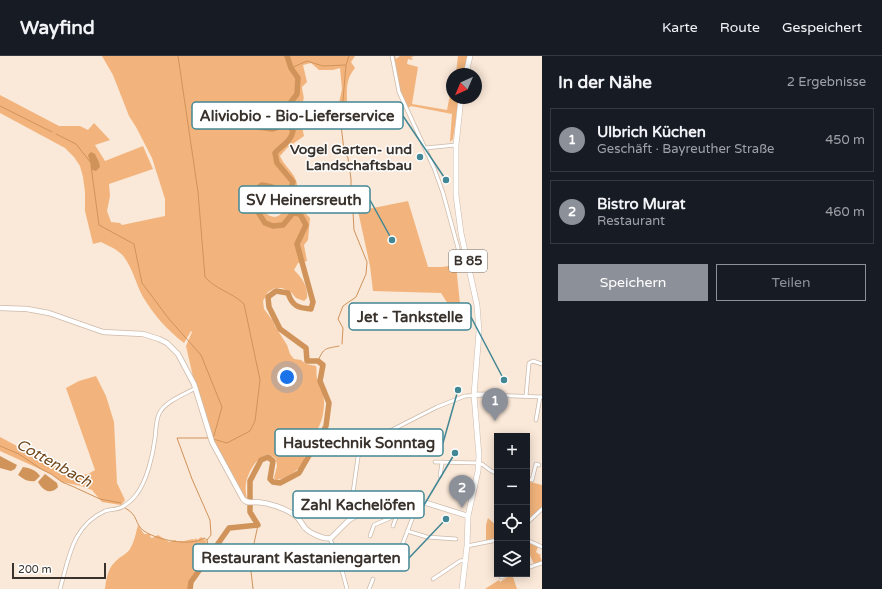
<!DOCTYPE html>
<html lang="de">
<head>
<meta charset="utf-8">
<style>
  :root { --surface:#171b24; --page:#20242c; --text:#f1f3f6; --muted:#9ea1a6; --line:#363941; --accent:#8c9099 }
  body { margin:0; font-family:"Varela Round",sans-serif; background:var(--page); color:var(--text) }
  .controls { position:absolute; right:12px; bottom:12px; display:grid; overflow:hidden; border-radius:0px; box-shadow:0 2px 10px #0003 }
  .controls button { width:36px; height:36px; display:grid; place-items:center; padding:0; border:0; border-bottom:1px solid var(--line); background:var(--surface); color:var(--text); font:20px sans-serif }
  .compass { position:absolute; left:446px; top:12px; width:36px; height:36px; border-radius:50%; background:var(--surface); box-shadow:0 2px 10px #0003; rotate:224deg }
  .scale { position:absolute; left:12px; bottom:10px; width:94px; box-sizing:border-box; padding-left:4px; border:2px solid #39322c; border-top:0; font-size:11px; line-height:14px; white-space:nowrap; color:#39322c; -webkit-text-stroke:3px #fff; paint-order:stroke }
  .you { position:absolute; left:287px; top:321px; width:14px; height:14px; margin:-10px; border:3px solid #fff; border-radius:50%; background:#1a73e8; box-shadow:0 0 0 6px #1a73e833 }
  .badge { display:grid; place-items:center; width:26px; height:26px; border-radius:50%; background:var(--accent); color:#fff; font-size:13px; font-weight:700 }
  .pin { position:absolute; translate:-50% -33px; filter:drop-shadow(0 1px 2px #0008) }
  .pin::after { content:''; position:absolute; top:21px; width:14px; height:12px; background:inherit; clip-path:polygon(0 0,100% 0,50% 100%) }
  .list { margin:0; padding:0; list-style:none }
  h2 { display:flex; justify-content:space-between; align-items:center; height:52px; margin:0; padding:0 16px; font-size:17px }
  h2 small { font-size:13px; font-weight:400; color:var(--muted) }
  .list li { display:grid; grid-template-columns:26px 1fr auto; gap:12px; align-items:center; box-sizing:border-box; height:64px; margin:0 8px 8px; padding:0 8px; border:1px solid var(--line); border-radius:0px }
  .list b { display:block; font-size:15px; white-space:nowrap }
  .list p { margin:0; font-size:13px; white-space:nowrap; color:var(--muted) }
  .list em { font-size:13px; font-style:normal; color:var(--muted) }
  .actions { display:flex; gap:8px; padding:12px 16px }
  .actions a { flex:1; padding:9px 0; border:1px solid var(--accent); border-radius:0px; text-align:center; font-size:14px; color:var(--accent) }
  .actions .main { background:var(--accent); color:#fff }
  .icon { flex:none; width:22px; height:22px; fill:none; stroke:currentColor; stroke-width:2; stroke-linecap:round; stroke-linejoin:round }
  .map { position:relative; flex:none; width:542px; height:533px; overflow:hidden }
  header { display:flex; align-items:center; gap:24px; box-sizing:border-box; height:56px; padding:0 20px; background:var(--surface); border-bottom:1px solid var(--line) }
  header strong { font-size:19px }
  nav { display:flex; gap:22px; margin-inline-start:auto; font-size:14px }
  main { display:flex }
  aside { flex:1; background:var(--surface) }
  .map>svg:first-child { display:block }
  .green { fill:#f2b47c }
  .water { fill:#d0935a }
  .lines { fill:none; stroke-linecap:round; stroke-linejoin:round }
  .stream { stroke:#d0935a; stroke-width:1 }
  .river { stroke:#d0935a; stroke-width:5.5 }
  .street-casing { stroke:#ccbaab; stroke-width:4.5 }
  .secondary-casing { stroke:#ccbaab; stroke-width:6 }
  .primary-casing { stroke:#ccbaab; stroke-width:6 }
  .street { stroke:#fff; stroke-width:3 }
  .secondary { stroke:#fff; stroke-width:4.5 }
  .primary { stroke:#fff; stroke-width:5 }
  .poi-dot { fill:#428795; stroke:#fff; stroke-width:1.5 }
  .labels { text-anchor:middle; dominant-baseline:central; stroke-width:3; stroke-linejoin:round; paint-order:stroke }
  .shield { fill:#fff; stroke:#74706b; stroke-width:1 }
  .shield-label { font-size:13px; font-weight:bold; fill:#39322c }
  .poi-label { font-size:14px; font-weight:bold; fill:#39322c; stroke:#fff; text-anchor:end }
  .water-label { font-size:15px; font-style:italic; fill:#70461b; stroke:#fff }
  .leader { fill:none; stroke:#428795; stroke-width:1.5 }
  .callout-dot { fill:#428795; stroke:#fff; stroke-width:1.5 }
  .callout { fill:#fff; stroke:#428795; stroke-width:1.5 }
  .callout-label { font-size:15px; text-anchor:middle; font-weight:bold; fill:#39322c }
</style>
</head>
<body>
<header>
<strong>Wayfind</strong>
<nav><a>Karte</a><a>Route</a><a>Gespeichert</a></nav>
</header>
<main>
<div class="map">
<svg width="542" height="533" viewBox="0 0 542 533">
  <rect width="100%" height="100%" fill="#fae8d8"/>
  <!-- green -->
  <g class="green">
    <path d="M102,0H355L351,6L355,12C345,24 347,34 347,49C345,52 344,53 339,52V47L342,33L340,12L333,14H319L311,7L303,9L307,26L302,31C302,36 305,41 303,45C301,49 297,50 296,56L287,58L286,60C298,64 302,66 304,80L287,92L280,100C286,114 300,119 297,136C288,145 276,137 264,138C258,147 264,161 275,161C282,160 284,152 291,151C294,150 298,151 300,152L310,162L308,184L304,189L307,205L298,207L294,214C302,222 308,230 307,242L304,245L296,242L291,236L282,232H275L268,236L263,245L264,253L273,265L275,270L287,289L290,298L294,303L301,304L306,308L316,310C317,314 316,319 317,322C320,331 325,339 324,349C323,369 316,375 307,391C304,396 305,401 304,406C300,414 285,423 276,424L274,422L277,410L276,403L269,398C257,400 248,416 246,427C245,433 246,438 247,444L243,441L214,387L194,325L186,290L192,276L191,275L184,287C167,274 154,259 143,241C136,228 133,213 124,201C119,194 109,190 101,186L93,188L85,155V136L83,121L80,110L74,101L65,92L0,57V39L59,70H80L88,74L94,67L110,84L95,89L105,105L143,90L153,113L109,128L110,140L107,155L111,166L120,167L122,169L165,160V143L152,102L136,71L129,60L113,19Z"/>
    <path d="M394,0H395L396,3L400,0H415L411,1L413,4L408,3L407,8L418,11L412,48L447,54L452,28V42H459L453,83L450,86L452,58L411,50L408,52L400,34Z"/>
    <path d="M458,0H468L464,18H454L456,17Z"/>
    <path d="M408,145L428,211H442L456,209L460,248H448L441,237L373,235L370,210L358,155Z"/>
    <path d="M96,320L106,340L114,366L117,427L125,444L121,449L102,446L92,434L81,430L62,426L51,418L0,395V381L15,389L30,399L53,408L70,421L88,418L95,414L66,332L79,325Z"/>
    <path d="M527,425L542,429V453L527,466Z"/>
    <path d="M488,462L497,470V483L486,486V469Z"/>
    <path d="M138,469L144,478H151L150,481L152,482L158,479L169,486L175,484L178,486L179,485H184L193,483L194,484L196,482L197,484L201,481L206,485L208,491L204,496L188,533H105C106,524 108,512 115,506C120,500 128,498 131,491C135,484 136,476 138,469Z"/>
    <path d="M527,486L538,491L536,496L540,499L542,497L540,500L542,505L534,508L529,497L530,492L527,491Z"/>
    <path d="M512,518L517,533H485L499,524L500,526Z"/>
  </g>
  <!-- water -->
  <g class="water">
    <path d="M91,96L95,98L99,106L100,111L96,115L92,114L88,99Z"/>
    <path d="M0,400L17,409L15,413L11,415L0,412Z"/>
    <path d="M23,411C30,412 36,414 40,420L35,425C27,426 24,423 18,419Z"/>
    <path d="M45,418L57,427L58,431C51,439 43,435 38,426Z"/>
  </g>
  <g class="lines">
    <!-- stream -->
    <g class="stream">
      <path d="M291,12L307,5L323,10L345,9"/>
      <path d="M0,50L52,76"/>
      <path d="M56,78L76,88L91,107"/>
      <path d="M91,110L99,169L134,188L142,227L169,263L201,299L222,351L213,383L227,387L250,375L255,365L260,324L244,248C233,237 215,233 205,221L198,136L178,0"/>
      <path d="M342,288L343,272L338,263L343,250L356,241L366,218L367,206L354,174L353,156L351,145V123L348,102L344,94L340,61L343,44L346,9L349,0"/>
      <path d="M318,305C324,291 325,293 339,290"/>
      <path d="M0,390L19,398L41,413L51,418L62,426L74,431L100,443L121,447"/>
      <path d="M125,452C139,459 134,468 144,475C157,484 191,491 204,482L207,484L209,494L211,496"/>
      <path d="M207,484L211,479L210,464L192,423L177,382H208"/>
      <path d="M253,533L250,506L258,469"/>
    </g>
    <!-- river -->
    <path class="river" d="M190,533L191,526L229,472L258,469L250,456V425L261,404L268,401L273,405L270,423L273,426L280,427L299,417L326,370L329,347L320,325L323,309L318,305H307L306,292L280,273L269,251L268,241L276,235L288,237C292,250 298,252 311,253L313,246L297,188L306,169L300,158L293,157L283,169L273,170L265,167L258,156L254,144L255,134L262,129L272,131L284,135L291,132L293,126L277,107L275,97C283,88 290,87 293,75L288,68L273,73L258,71L254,65L258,60L271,58L288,50L297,38L298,22L291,12L287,0"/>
    <defs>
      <g id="street">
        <path d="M392,0L399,36L434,112L443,137L458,192V204"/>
        <path d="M425,92L456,89"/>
        <path d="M474,339L477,338H486"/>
        <path d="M526,340L529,307L533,305L542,308"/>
        <path d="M536,364L540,341"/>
        <path d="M435,406L479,407C487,409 487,415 497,417"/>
        <path d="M440,420L442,407"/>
        <path d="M527,423L532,424L536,408L539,409"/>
        <path d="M351,463L350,458L358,401L362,393L380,380L437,351L465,340L487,339L542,341"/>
        <path d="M527,467L542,453"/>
        <path d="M393,470L404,440"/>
        <path d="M407,475L427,481L456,483"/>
        <path d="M370,480L374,469L397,459"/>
        <path d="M330,483L339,503L347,533"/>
        <path d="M527,484L542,491"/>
        <path d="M467,490L497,484"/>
        <path d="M527,512L542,507"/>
        <path d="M393,513L419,445"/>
        <path d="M501,521L508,518"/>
        <path d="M433,523L460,505L466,504"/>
        <path d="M60,533C69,502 72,470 105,455C110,453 117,454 122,451C127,448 133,443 136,439C147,425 153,399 155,382C156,375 156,364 159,358C164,346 185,338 196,332"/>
        <path d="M369,533L373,523"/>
      </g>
      <path id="secondary" d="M0,252L27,253L49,257L103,276L143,278L159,283L167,287L178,298L194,328L212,386L243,443C247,448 252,446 257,446C269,447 284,452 293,458C299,461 301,467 305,472C310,477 324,484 331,482L349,464L380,446L395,439L404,440L468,460"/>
      <g id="primary">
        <path d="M466,18L470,0"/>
        <path d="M461,42L456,89V139L461,177L477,249L479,276L474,339L479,400L478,415L468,460L467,490L462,533"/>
      </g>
    </defs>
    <!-- street casing -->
    <use href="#street" class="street-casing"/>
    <!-- secondary casing -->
    <use href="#secondary" class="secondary-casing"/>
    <!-- primary casing -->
    <use href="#primary" class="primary-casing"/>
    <!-- street -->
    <use href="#street" class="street"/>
    <!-- secondary -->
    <use href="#secondary" class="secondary"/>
    <!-- primary -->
    <use href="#primary" class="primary"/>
  </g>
  <!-- markers -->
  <circle class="poi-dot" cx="420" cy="101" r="4"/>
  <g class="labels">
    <!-- shield labels -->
    <rect class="shield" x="449" y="194" width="38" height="22" rx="3"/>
    <g class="shield-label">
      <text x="468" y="205">B 85</text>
    </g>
    <!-- poi labels -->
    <g class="poi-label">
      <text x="412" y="93">Vogel Garten- und<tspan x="412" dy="16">Landschaftsbau</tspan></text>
    </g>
    <!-- water labels -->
    <g class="water-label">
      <text transform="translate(54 407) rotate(29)">Cottenbach</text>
    </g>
  </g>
  <!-- callouts -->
  <path class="leader" d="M446 124L403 60M392 184L370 144M504 324L471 261M458 334L443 387M455 397L424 449M446 463L409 502"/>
  <g class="callout-dot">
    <circle cx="446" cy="124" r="4"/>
    <circle cx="392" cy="184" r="4"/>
    <circle cx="504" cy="324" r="4"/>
    <circle cx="458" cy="334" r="4"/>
    <circle cx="455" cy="397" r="4"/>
    <circle cx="446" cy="463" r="4"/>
  </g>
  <g class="callout">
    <rect x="192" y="46" width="211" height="27" rx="4"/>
    <rect x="239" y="130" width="131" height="27" rx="4"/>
    <rect x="349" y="247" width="122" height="27" rx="4"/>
    <rect x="275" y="373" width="168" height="27" rx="4"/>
    <rect x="293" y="435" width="131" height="27" rx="4"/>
    <rect x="193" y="488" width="216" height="27" rx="4"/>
  </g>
  <g class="callout-label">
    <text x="297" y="65">Aliviobio - Bio-Lieferservice</text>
    <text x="304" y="149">SV Heinersreuth</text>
    <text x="410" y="266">Jet - Tankstelle</text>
    <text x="359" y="392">Haustechnik Sonntag</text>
    <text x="358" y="454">Zahl Kachelöfen</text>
    <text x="301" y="507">Restaurant Kastaniengarten</text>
  </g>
</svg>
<div class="controls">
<button>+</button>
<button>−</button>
<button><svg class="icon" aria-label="locate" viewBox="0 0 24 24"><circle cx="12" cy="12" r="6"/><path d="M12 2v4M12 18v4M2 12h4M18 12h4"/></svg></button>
<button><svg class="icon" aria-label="layers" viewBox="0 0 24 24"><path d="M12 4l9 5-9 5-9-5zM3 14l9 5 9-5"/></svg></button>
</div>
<svg class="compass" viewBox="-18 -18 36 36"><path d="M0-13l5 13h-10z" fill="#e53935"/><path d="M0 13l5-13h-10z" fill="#9ea1a6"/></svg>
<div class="scale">200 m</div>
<div class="you"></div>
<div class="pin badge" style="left:495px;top:365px">1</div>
<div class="pin badge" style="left:462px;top:452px">2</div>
</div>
<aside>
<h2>In der Nähe<small>2 Ergebnisse</small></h2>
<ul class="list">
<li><span class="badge">1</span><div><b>Ulbrich Küchen</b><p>Geschäft · Bayreuther Straße</p></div><em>450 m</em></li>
<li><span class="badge">2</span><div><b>Bistro Murat</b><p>Restaurant</p></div><em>460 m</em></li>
</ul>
<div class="actions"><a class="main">Speichern</a><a>Teilen</a></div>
</aside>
</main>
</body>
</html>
